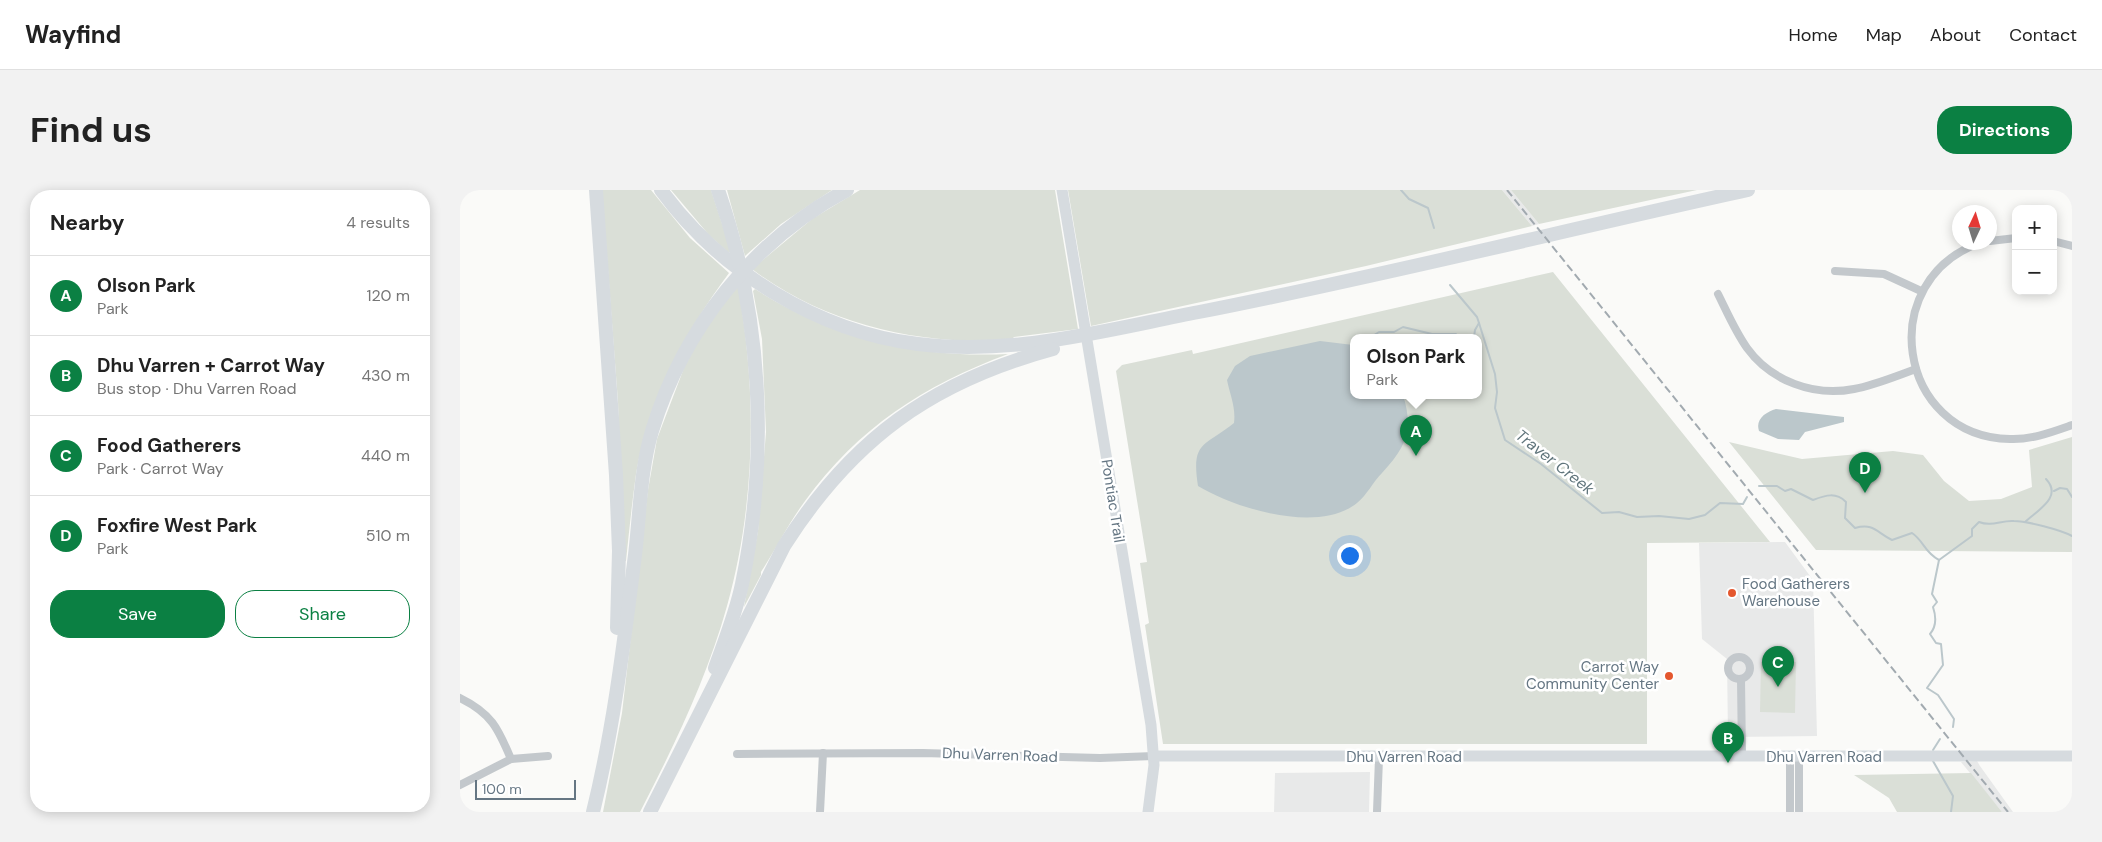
<!DOCTYPE html>
<html lang="en">
<head>
<meta charset="utf-8">
<style>
  :root { --surface:#fff; --page:#f2f2f2; --text:#222; --muted:#767676; --line:#e0e0e0; --accent:#0b8043 }
  body { margin:0; font-family:"DM Sans",sans-serif; background:var(--page); color:var(--text) }
  .controls { position:absolute; right:15px; top:15px; display:grid; overflow:hidden; border-radius:10px; box-shadow:0 2px 12px #0003 }
  .controls button { width:45px; height:45px; display:grid; place-items:center; padding:0; border:0; border-bottom:1px solid var(--line); background:var(--surface); color:var(--text); font:25px sans-serif }
  .compass { position:absolute; left:1492px; top:15px; width:45px; height:45px; border-radius:50%; background:var(--surface); box-shadow:0 2px 12px #0003; rotate:4deg }
  .scale { position:absolute; left:15px; bottom:12px; width:101px; box-sizing:border-box; padding-left:5px; border:2px solid #657683; border-top:0; font-size:14px; line-height:18px; white-space:nowrap; color:#657683; -webkit-text-stroke:4px #fff; paint-order:stroke }
  .you { position:absolute; left:889px; top:365px; width:18px; height:18px; margin:-12px; border:4px solid #fff; border-radius:50%; background:#1a73e8; box-shadow:0 0 0 8px #1a73e833 }
  .badge { display:grid; place-items:center; width:32px; height:32px; border-radius:50%; background:var(--accent); color:#fff; font-size:16px; font-weight:700 }
  .pin { position:absolute; translate:-50% -41px; filter:drop-shadow(0 1px 2px #0008) }
  .pin::after { content:''; position:absolute; top:26px; width:18px; height:15px; background:inherit; clip-path:polygon(0 0,100% 0,50% 100%) }
  .popup { position:absolute; left:890px; top:144px; width:132px; height:65px; box-sizing:border-box; display:grid; place-content:center; border-radius:10px; background:var(--surface); filter:drop-shadow(0 1px 4px #0005); font-size:16px; white-space:nowrap; color:var(--muted) }
  .popup b { font-size:19px; color:var(--text) }
  .popup::after { content:''; position:absolute; left:50%; top:100%; margin-left:-10px; border:10px solid transparent; border-top-color:var(--surface) }
  .list { margin:0; padding:0; list-style:none }
  h2 { display:flex; justify-content:space-between; align-items:center; height:65px; margin:0; padding:0 20px; font-size:21px }
  h2 small { font-size:16px; font-weight:400; color:var(--muted) }
  .list li { display:grid; grid-template-columns:32px 1fr auto; gap:15px; align-items:center; box-sizing:border-box; height:80px; padding:0 20px; border-top:1px solid var(--line) }
  .list b { display:block; font-size:19px; white-space:nowrap }
  .list p { margin:0; font-size:16px; white-space:nowrap; color:var(--muted) }
  .list em { font-size:16px; font-style:normal; color:var(--muted) }
  .actions { display:flex; gap:10px; padding:15px 20px }
  .actions a { flex:1; padding:11px 0; border:1px solid var(--accent); border-radius:20px; text-align:center; font-size:18px; color:var(--accent) }
  .actions .main { background:var(--accent); color:#fff }
  .map { position:relative; flex:none; width:1612px; height:622px; overflow:hidden; border-radius:20px }
  header { display:flex; align-items:center; gap:30px; box-sizing:border-box; height:70px; padding:0 25px; background:var(--surface); border-bottom:1px solid var(--line) }
  header strong { font-size:24px }
  nav { display:flex; gap:28px; margin-inline-start:auto; font-size:18px }
  .intro { display:flex; align-items:center; justify-content:space-between; box-sizing:border-box; height:120px; padding:0 30px }
  h1 { margin:0; font-size:35px }
  .button { padding:12px 22px; border-radius:20px; background:var(--accent); color:#fff; font-size:18px; font-weight:700 }
  main { display:flex; gap:30px; padding:0 30px }
  aside { flex:1; background:var(--surface); border-radius:20px; box-shadow:0 2px 12px #0003 }
  .map>svg:first-child { display:block }
  .built { fill:#e8e9e9 }
  .green { fill:#dadfd7; fill-rule:evenodd }
  .water { fill:#bbc7cb }
  .lines { fill:none; stroke-linecap:round; stroke-linejoin:round }
  .stream { stroke:#bbc7cb; stroke-width:2 }
  .street { stroke:#c3c8cc; stroke-width:8 }
  .secondary { stroke:#d6dbdf; stroke-width:11 }
  .highway { stroke:#d6dbdf; stroke-width:14 }
  .rail { stroke:#a2aab0; stroke-width:2; stroke-dasharray:8 4; stroke-linecap:butt }
  .poi-dot { fill:#e4572e; stroke:#fff; stroke-width:2 }
  .labels { text-anchor:middle; dominant-baseline:central; stroke-width:5; stroke-linejoin:round; paint-order:stroke }
  .street-label { font-size:15px; fill:#657683; stroke:#fff }
  .poi-label { font-size:15px; fill:#657683; stroke:#fff; text-anchor:start }
  .water-label { font-size:16px; font-style:italic; fill:#60757c; stroke:#fff }
</style>
</head>
<body>
<header>
<strong>Wayfind</strong>
<nav><a>Home</a><a>Map</a><a>About</a><a>Contact</a></nav>
</header>
<div class="intro"><h1>Find us</h1><a class="button">Directions</a></div>
<main>
<aside>
<h2>Nearby<small>4 results</small></h2>
<ul class="list">
<li><span class="badge">A</span><div><b>Olson Park</b><p>Park</p></div><em>120 m</em></li>
<li><span class="badge">B</span><div><b>Dhu Varren + Carrot Way</b><p>Bus stop · Dhu Varren Road</p></div><em>430 m</em></li>
<li><span class="badge">C</span><div><b>Food Gatherers</b><p>Park · Carrot Way</p></div><em>440 m</em></li>
<li><span class="badge">D</span><div><b>Foxfire West Park</b><p>Park</p></div><em>510 m</em></li>
</ul>
<div class="actions"><a class="main">Save</a><a>Share</a></div>
</aside>
<div class="map">
<svg width="1612" height="622" viewBox="0 0 1612 622">
  <rect width="100%" height="100%" fill="#fafaf8"/>
  <!-- built -->
  <g class="built">
    <path d="M1042,0H1051L1079,34L1072,36Z"/>
    <path d="M1325,352L1353,390L1357,546L1268,547L1267,469L1242,449L1239,353Z"/>
    <path d="M1517,571L1520,576L1553,622H1542L1501,572Z"/>
    <path d="M910,582L909,622H814L815,583Z"/>
  </g>
  <!-- green -->
  <g class="green">
    <path d="M142,0H191L230,48L269,83C224,144 189,208 176,284C172,313 169,342 166,371H164L158,212Z"/>
    <path d="M211,0H251L271,61L269,63L249,45Z"/>
    <path d="M267,0H372L321,34L285,66Z"/>
    <path d="M400,0H595L618,139L554,147L551,150C461,156 365,135 292,79L352,29Z"/>
    <path d="M608,0H1042L1072,36L906,76L631,136Z"/>
    <path d="M1051,0H1237L1079,34Z"/>
    <path d="M1093,82L1310,352L1187,353V554H703L685,435L689,433L680,373L687,372L656,181L662,175L732,160L733,164ZM894,147H1018V205H894Z"/>
    <path d="M278,96C297,202 296,312 267,416C247,488 214,556 180,622H143L162,523L188,300L197,249L224,178L245,138Z"/>
    <path d="M295,99C373,149 457,168 548,164C463,196 399,237 345,311C328,334 316,359 301,382V385L284,417L298,341L306,242L302,149L293,101Z"/>
    <path d="M1612,247V362L1356,360L1269,252L1342,269L1433,261L1463,265L1484,291L1509,311L1541,309L1572,297L1569,260Z"/>
    <path d="M1301,472H1336L1335,523L1300,522Z"/>
    <path d="M1511,583L1542,622H1437L1429,608L1394,585Z"/>
  </g>
  <!-- water -->
  <g class="water">
    <path d="M860,151L893,155L894,205H943C954,240 946,257 922,283C913,292 907,305 897,313C859,344 776,319 738,296C731,251 744,257 774,233C776,217 770,205 767,190L775,176L790,166Z"/>
    <path d="M1316,219L1384,227V232L1345,242L1339,250L1318,249L1299,241C1295,229 1306,222 1316,219Z"/>
  </g>
  <g class="lines">
    <!-- stream -->
    <g class="stream">
      <path d="M941,0L949,9L968,18L974,38"/>
      <path d="M990,95L1017,127L1019,133L1035,184L1037,202L1035,218L1045,250L1081,274L1142,323L1159,322L1177,327L1199,326L1229,329L1245,325L1260,313L1283,314L1287,307"/>
      <path d="M911,147L919,142H934L943,137L972,144H996L998,147"/>
      <path d="M1014,147L1015,140L1019,133"/>
      <path d="M1299,296H1317L1325,301L1331,299L1353,310C1366,305 1376,302 1386,312L1385,328L1395,338C1414,333 1416,342 1432,350L1452,343C1464,351 1464,362 1479,370L1472,404L1477,412L1473,417C1476,426 1477,436 1470,444L1476,453L1481,454L1483,475L1467,498L1478,505L1494,529L1493,537"/>
      <path d="M1594,301L1600,298L1607,299L1612,307"/>
      <path d="M1565,332C1578,320 1603,307 1586,289"/>
      <path d="M1479,370L1512,346V339L1519,332C1532,337 1541,330 1554,331C1567,331 1601,340 1612,346"/>
      <path d="M1473,560L1480,549"/>
      <path d="M1473,571L1493,606L1491,622"/>
    </g>
    <!-- street -->
    <g class="street">
      <path d="M1530,51L1556,48"/>
      <path d="M1593,51L1612,56"/>
      <path d="M1522,52C1413,89 1437,247 1550,249C1571,250 1592,242 1612,235"/>
      <path d="M1375,81L1424,84L1461,101"/>
      <path d="M1258,104C1267,122 1275,141 1287,158C1311,191 1354,207 1394,199C1415,195 1436,186 1456,179"/>
      <circle cx="1279" cy="478" r="11"/>
      <path d="M1281,489L1282,567"/>
      <path d="M0,508C31,523 38,538 51,569"/>
      <path d="M277,564L463,563L640,568L694,566"/>
      <path d="M0,595L51,569L88,566"/>
      <path d="M360,622L363,563"/>
      <path d="M917,622L919,568"/>
      <path d="M1330,622V567"/>
      <path d="M1339,622V567"/>
    </g>
    <!-- secondary -->
    <g class="secondary">
      <path d="M602,0L691,535L694,575L688,622"/>
      <path d="M694,566H1612"/>
    </g>
    <!-- highway -->
    <g class="highway">
      <path d="M136,0L156,285L159,361L157,438"/>
      <path d="M201,0C260,81 358,142 458,154C554,166 646,140 739,122C923,86 1105,40 1288,0"/>
      <path d="M255,478C265,450 276,423 282,394C309,264 302,125 258,0"/>
      <path d="M133,622C154,537 164,451 175,365C180,324 180,281 192,241C223,139 293,50 387,0"/>
      <path d="M190,622L324,356C392,249 471,192 593,159"/>
    </g>
    <!-- rail -->
    <path class="rail" d="M1047,0L1548,622"/>
  </g>
  <!-- markers -->
  <g class="poi-dot">
    <circle cx="1272" cy="403" r="5"/>
    <circle cx="1209" cy="486" r="5"/>
  </g>
  <g class="labels">
    <!-- street labels -->
    <g class="street-label">
      <text transform="translate(653 311) rotate(81)">Pontiac Trail</text>
      <text transform="translate(540 565) rotate(2)">Dhu Varren Road</text>
      <text x="944" y="567">Dhu Varren Road</text>
      <text x="1364" y="567">Dhu Varren Road</text>
    </g>
    <!-- poi labels -->
    <g class="poi-label">
      <text x="1282" y="394">Food Gatherers<tspan x="1282" dy="17">Warehouse</tspan></text>
      <text x="1199" y="477" text-anchor="end">Carrot Way<tspan x="1199" dy="17">Community Center</tspan></text>
    </g>
    <!-- water labels -->
    <g class="water-label">
      <text transform="translate(1095 272) rotate(38)">Traver Creek</text>
    </g>
  </g>
</svg>
<div class="controls">
<button>+</button>
<button>−</button>
</div>
<svg class="compass" viewBox="-18 -18 36 36"><path d="M0-13l5 13h-10z" fill="#e53935"/><path d="M0 13l5-13h-10z" fill="#767676"/></svg>
<div class="scale">100 m</div>
<div class="you"></div>
<div class="pin badge" style="left:956px;top:266px">A</div>
<div class="popup"><b>Olson Park</b>Park</div>
<div class="pin badge" style="left:1268px;top:573px">B</div>
<div class="pin badge" style="left:1318px;top:497px">C</div>
<div class="pin badge" style="left:1405px;top:303px">D</div>
</div>
</main>
</body>
</html>
